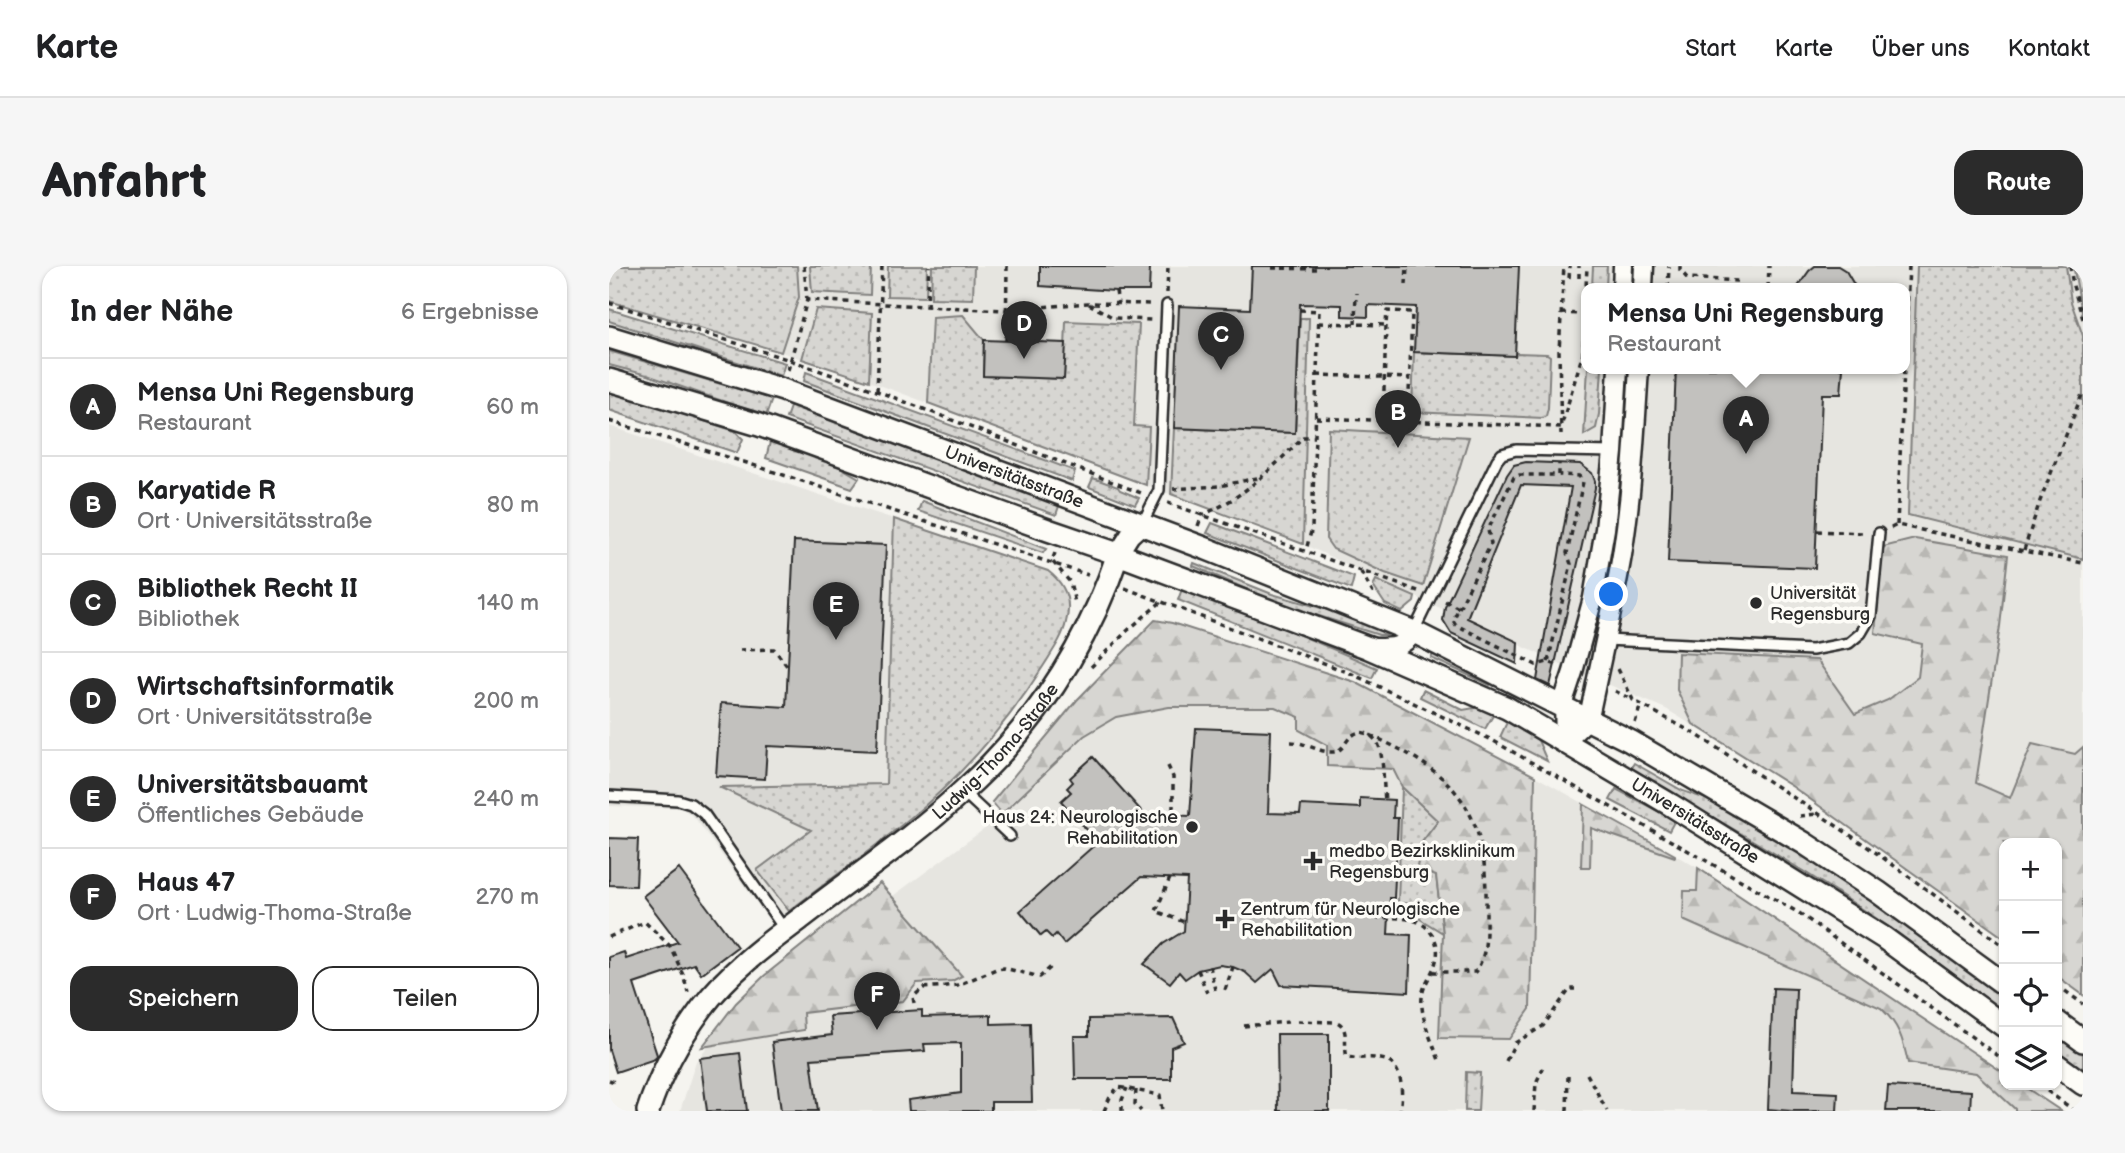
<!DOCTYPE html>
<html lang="de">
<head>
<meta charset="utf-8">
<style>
  :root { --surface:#fff; --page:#f6f6f6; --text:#202124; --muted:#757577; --line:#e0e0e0; --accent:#2b2b2b }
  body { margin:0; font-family:"Balsamiq Sans",sans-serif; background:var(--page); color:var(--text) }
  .controls { position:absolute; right:21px; bottom:21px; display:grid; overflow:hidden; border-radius:14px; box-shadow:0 2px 5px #0004 }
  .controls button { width:63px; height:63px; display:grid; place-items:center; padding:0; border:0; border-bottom:2px solid var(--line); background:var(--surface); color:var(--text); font:35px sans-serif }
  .you { position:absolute; left:1003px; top:329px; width:24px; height:24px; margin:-18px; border:5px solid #fff; border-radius:50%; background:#1a73e8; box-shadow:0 0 0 10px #1a73e833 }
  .badge { display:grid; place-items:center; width:46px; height:46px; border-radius:50%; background:var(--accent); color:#fff; font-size:23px; font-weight:700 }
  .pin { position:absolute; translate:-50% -58px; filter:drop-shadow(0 2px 4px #0008) }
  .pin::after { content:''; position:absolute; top:37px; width:24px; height:21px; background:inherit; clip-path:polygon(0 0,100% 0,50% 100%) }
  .popup { position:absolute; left:972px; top:17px; width:329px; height:91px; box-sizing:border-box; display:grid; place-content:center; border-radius:14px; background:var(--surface); filter:drop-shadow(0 2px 5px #0005); font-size:23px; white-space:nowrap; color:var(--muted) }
  .popup b { font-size:26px; color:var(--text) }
  .popup::after { content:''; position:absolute; left:50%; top:100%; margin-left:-14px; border:14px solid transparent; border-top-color:var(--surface) }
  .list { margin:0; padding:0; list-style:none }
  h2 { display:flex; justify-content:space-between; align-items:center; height:91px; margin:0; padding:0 28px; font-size:30px }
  h2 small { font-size:23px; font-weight:400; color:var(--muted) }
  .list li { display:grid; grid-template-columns:46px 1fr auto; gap:21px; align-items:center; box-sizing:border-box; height:98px; padding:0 28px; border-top:2px solid var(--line) }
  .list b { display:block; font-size:26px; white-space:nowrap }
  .list p { margin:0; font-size:23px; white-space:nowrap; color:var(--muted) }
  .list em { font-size:23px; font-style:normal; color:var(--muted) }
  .actions { display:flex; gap:14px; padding:21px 28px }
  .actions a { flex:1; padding:16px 0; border:2px solid var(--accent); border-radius:21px; text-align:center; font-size:24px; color:var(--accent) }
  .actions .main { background:var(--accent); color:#fff }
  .icon { flex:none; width:38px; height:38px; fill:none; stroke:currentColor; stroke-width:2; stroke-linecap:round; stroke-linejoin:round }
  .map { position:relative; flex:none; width:1474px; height:845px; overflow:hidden; border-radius:21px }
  header { display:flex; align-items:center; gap:42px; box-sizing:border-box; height:98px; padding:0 35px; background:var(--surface); border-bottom:2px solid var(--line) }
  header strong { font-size:33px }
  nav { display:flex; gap:38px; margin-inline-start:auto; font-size:24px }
  .intro { display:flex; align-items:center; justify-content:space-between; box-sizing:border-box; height:168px; padding:0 42px }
  h1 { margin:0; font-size:49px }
  .button { padding:18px 32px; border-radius:21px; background:var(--accent); color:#fff; font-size:24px; font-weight:700 }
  main { display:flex; gap:42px; padding:0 42px }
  aside { flex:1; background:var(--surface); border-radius:21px; box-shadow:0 2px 5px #0004 }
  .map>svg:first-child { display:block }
  .built { fill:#e6e5e0; fill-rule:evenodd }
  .grass { fill:url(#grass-dots); stroke:#81807e; stroke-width:2 }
  .forest { fill:url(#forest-firs); stroke:#81807e; stroke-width:2 }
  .building { fill:#c2c1be; stroke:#2b2b2b; stroke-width:2 }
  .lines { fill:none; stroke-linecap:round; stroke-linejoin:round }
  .service-casing { stroke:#2b2b2b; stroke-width:14 }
  .minor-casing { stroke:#2b2b2b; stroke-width:23 }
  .tertiary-casing { stroke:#2b2b2b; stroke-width:26 }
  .path { stroke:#2b2b2b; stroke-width:3.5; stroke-dasharray:5 5; stroke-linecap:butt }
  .service { stroke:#fdfcf7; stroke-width:9 }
  .minor { stroke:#fdfcf7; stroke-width:18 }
  .tertiary { stroke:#fdfcf7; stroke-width:21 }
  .poi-dot { fill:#2b2b2b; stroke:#fdfcf7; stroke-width:2.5 }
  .labels { text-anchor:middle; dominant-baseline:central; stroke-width:7; stroke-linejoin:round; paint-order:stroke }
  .street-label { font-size:18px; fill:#2b2b2b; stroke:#fdfcf7 }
  .poi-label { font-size:18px; fill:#2b2b2b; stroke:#fdfcf7; text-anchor:start }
</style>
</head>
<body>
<header>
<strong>Karte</strong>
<nav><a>Start</a><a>Karte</a><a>Über uns</a><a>Kontakt</a></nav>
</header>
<div class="intro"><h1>Anfahrt</h1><a class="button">Route</a></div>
<main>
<aside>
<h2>In der Nähe<small>6 Ergebnisse</small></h2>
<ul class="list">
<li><span class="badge">A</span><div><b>Mensa Uni Regensburg</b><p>Restaurant</p></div><em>60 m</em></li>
<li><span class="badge">B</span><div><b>Karyatide R</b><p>Ort · Universitätsstraße</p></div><em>80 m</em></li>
<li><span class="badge">C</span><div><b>Bibliothek Recht II</b><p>Bibliothek</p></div><em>140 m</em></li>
<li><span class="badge">D</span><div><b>Wirtschaftsinformatik</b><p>Ort · Universitätsstraße</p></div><em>200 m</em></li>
<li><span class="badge">E</span><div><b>Universitätsbauamt</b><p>Öffentliches Gebäude</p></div><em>240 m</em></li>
<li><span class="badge">F</span><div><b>Haus 47</b><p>Ort · Ludwig-Thoma-Straße</p></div><em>270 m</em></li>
</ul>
<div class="actions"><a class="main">Speichern</a><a>Teilen</a></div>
</aside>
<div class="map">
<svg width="1474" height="845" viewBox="0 0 1474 845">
  <defs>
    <pattern id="grass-dots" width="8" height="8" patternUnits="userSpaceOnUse" patternTransform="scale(1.75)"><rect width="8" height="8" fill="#d7d6d2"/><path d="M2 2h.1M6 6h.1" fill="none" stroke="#b9b8b4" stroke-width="1.8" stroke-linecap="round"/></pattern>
    <pattern id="forest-firs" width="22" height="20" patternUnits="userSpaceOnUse" patternTransform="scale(1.75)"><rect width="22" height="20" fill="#d7d6d2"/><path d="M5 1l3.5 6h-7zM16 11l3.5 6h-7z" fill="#b9b8b4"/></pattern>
  </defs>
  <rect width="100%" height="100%" fill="#f5f4ef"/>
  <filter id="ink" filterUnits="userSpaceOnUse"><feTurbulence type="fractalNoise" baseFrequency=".0143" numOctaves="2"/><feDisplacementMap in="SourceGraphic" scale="14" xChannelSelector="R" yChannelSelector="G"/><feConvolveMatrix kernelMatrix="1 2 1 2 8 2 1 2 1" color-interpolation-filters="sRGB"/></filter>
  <g filter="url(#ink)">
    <!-- built -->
    <g class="built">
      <path d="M0,0H1474V729L1448,710V577H1395V672L1184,521L1057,443L947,396L694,278L260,115L172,86L0,35ZM978,22H1296V102H978Z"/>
      <path d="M0,160L285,253L439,305L451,314L457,328L459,345L457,358L442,387L419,424L382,471L338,519L296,557L163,658L86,552L73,542L0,540Z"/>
      <path d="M563,357L746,416L926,510L1089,602L1395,807V819H1413L1452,845H71L87,795L139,736L385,556Z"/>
    </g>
    <!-- grass -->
    <g class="grass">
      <path d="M0,0H188L190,31L172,86L0,35Z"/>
      <path d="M201,0H262L261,29L203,26Z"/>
      <path d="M279,0H318L317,31L278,30Z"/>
      <path d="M323,0H365L364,33L322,32Z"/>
      <path d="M984,0H998L997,22H983Z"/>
      <path d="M1308,0H1457L1462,36L1474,70V293L1299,249Z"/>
      <path d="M1465,0H1474V52L1465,4Z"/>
      <path d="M0,43L176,97L172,110L0,55Z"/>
      <path d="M207,43L263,47L260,115L193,93Z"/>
      <path d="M354,49L375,74L374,110L455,113L457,55L530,58L525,160L540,161L537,219L319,137L323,51Z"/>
      <path d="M691,52H700L694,278L562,228L565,162L686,167Z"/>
      <path d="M0,85L163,133L157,150L38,109L0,99Z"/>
      <path d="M805,86L906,90L907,87L938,88L941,90L939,142L937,150L934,152L803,146Z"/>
      <path d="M979,102H993L990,148L987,162L975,169Z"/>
      <path d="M197,106L466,205L463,215L195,115Z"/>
      <path d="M0,124L126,165L134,173L128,187L0,144Z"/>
      <path d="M182,138L451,237L447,249L177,152Z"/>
      <path d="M720,163L860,171L814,320L776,307L724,283L717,273Z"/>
      <path d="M161,176C198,182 218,193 250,212L243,222L157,192Z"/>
      <path d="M484,212L509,221L511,224L530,232L526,239L480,221Z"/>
      <path d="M313,235L437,283L434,287L309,245Z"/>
      <path d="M285,253L439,305C456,318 463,335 457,356C454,371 443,386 435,399C398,458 349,514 294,558C257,588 218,616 180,645L148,604L202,564L110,521L277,518Z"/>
      <path d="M603,257L745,311L742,323L598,267Z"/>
      <path d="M585,297L663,328L737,349L780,366L778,369H770L669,337L584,300Z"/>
      <path d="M767,314L806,331L805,336L793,346L776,338L764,320Z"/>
      <path d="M573,323L677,363L768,402L763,412L569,334Z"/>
      <path d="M825,386L884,414L881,419L822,392Z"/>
      <path d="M814,424L854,444L871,441L885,448L876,463L811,431Z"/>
      <path d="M899,454L925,465L938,495L891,471Z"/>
      <path d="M1025,497L1074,525L1112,538L1217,601L1395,727V746C1361,721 1327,695 1293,670C1206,609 1113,555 1020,505Z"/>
      <path d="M793,521L829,555L811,579L808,603L827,609L834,667L811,653L812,638L789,637Z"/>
      <path d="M1007,523L1066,554L1060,565L1001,534Z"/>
      <path d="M1448,766L1474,785V805L1448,785Z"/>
      <path d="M857,806L871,807L869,845H856Z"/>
    </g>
    <!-- forest -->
    <g class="forest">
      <path d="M1306,273L1399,289L1391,360L1367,517L1401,532L1423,478L1466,488L1474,481V729L1448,710V577H1395V672L1184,521L1084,458L1068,424L1069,387L1208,394L1246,448L1279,434L1309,411L1313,378L1266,367L1274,281Z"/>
      <path d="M546,354L563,357L746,416L926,510L921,743L900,773L830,772L834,667L827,610L808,603L811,579L829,555L793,521L784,503L718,500V479L690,464V451L666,441H560L507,451L475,470L393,548L383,536L468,434Z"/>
      <path d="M974,538L1066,589V591L982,562L981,601H972Z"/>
      <path d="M1089,602L1395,807V819H1413L1452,845H1406V843L1367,807L1299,797C1294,773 1290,759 1272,742L1074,654L1075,625H1088Z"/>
      <path d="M271,617L353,710L343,715L308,717L294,735L194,747L195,764L93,781L127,737L155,710Z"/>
    </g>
    <!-- building -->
    <g class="building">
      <path d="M431,0H541L540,25H507L431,20Z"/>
      <path d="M643,0H910L906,90L805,86L807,41L759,39V51L733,50V39L691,38L686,167L565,162L570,40L641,43Z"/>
      <path d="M1206,0H1229L1237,5L1247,22H1188L1200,5Z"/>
      <path d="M375,74L457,77L455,113L374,110Z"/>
      <path d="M1067,102H1234L1232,128H1213L1206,302L1059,296Z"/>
      <path d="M917,196L971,198L983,207L986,215V222L941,420L928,414L962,221L912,219L858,352L909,376L908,398L842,367L834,354L836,341L898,209L905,199Z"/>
      <path d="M185,275L277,279L268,485L158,480L156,513L107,510L112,437L177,441Z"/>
      <path d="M587,462L662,465L659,547L691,548L692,539L751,542V532L785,534L784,552H789L785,632H781L779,668L802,669L800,726L672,719L664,703L648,717L636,706L624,701L611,699L589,704L576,713L570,706L561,717L535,698L554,678L575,665L578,613L532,611L455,678L447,668L443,672L437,666L432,670L411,645L489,576L452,535L462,526L458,522L464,516L461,512L484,491L535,548L581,550Z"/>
      <path d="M0,572L29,573L27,620L0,619Z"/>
      <path d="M70,603L128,681L92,708L85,698L25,718L48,789L46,793L7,806L0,784V691L15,686L17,693L69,676L34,630Z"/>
      <path d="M1164,722L1187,723L1184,825L1229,827L1228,845H1183L1159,843Z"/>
      <path d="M313,744V751L382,749V758L421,757L423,836H382V845H300L299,834L352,827V777L315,778L316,785L202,793L209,845H172L163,776L223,769L221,750Z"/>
      <path d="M564,752L575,776L562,781V813H466L465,770H480V753Z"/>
      <path d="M668,768H720V845H669Z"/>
      <path d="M131,787L138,845H98L91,792Z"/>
      <path d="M1279,820L1362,825L1361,845H1277Z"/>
    </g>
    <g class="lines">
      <defs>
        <g id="service">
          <path d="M533,258L550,224L558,39"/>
          <path d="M805,365L888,194L893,188L907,184L1004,186"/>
          <path d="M997,374L1203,384L1240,377L1252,367L1262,350L1270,267"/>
          <path d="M354,526L401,570"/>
          <path d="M0,530L69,534L82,538L95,548L176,664"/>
        </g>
        <g id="minor">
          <path d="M1013,22L1014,0"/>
          <path d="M1034,22L1035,0"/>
          <path d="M509,288L521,269L533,258"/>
          <path d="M763,382C784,382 792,383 805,366"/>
          <path d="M956,475L978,454L981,446C992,393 1004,341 1013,289C1023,227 1026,165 1030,102"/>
          <path d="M956,475L955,433L964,406L984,332L996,263L1004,186L1009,102"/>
        </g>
        <g id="tertiary">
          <path id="s1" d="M0,71L174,124L598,283L805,366L1021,475L1195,577L1269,626L1395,718"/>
          <path id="s2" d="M0,114L150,159L439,264L509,288L760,382L898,442L1062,539L1275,672L1395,760"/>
          <path d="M1448,756L1474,775"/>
          <path d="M1448,799L1474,818"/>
          <path id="s3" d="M39,845C51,808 70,773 93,742C119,707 156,679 191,653C245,611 304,572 354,525C426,460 478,380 509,288"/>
        </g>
      </defs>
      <!-- service casing -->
      <use href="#service" class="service-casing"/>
      <!-- minor casing -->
      <use href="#minor" class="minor-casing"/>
      <!-- tertiary casing -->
      <use href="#tertiary" class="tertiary-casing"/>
      <!-- path -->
      <g class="path">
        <path d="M195,0L198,34"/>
        <path d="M1071,0V4L1078,12L1129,15"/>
        <path d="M1461,0L1464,20L1474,53"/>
        <path d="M663,2L707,3"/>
        <path d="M960,12L961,0"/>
        <path d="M970,12V0"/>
        <path d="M797,19L798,0"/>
        <path d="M1059,22L1060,0"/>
        <path d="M1159,22L1160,0"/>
        <path d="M507,25L509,38"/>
        <path d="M558,27L559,0"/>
        <path d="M0,37L181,94L268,125L532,227"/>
        <path d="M480,38L505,52L542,54"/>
        <path d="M318,41L320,0"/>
        <path d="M691,44L710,45L703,262L697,284"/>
        <path d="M952,47L975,48"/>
        <path d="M710,57L777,59L778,45L803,46L799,155"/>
        <path d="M746,58L747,27"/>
        <path d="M397,75L398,0"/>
        <path d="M1296,85L1300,0"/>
        <path d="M1062,102L1061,106H1067"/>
        <path d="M179,104L198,34L397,44L479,37L544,38"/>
        <path d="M708,109L800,112"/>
        <path d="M268,125L273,0"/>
        <path d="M707,152L952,161L974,87L978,0"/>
        <path d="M0,155L138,197L479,309"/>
        <path d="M774,155L777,59"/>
        <path d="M952,169L950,85L955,0"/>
        <path d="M564,223L610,220L653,211"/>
        <path d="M559,237L809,325"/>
        <path d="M1288,259L1295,102"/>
        <path d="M589,260L593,249C635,232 663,202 694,171H706"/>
        <path d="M1282,262L1288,259L1474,297"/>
        <path d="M1208,265L1254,267"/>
        <path d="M1415,284L1431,235L1474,126"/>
        <path d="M446,287L443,295L461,316L466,337"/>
        <path d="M752,306L764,327"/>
        <path d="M516,322L741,407L881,473L1190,647L1395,794"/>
        <path d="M836,335L850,342L844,354L847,359L927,399L939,396L948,399"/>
        <path d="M850,342L882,278L879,264L905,211L910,209H950V198"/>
        <path d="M131,384L165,383L179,401"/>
        <path d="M939,396L962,298L958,287L974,216L970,210L950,209"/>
        <path d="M482,401L518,365L553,335"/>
        <path d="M1009,403L1024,434L1088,469L1210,548L1269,588L1395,680"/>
        <path d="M1006,425L1024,434"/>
        <path d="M1026,457L1032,438"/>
        <path d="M761,469C849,508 879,546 877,643C877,664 879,690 866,706H823"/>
        <path d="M682,476C697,476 710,487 724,486C735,485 736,474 744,469C753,462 766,470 770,480C775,496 774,517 776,534"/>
        <path d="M559,500L564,511V549"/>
        <path d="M1191,550L1208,548"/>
        <path d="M561,612L547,645L575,656"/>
        <path d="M765,652C789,652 815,648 826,674C829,681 829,688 827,695C824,708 814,718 813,731C811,752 823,775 830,794"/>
        <path d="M0,671L36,656L61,680L74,708L79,726"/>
        <path d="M601,700L606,724"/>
        <path d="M589,704L598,727"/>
        <path d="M1448,719L1474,738"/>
        <path d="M616,724L624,701"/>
        <path d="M305,737L304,731L314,722L349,719L387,703L395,702L431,711L442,701"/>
        <path d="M689,755L728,756C741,762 734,779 738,791C749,794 761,790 772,793C795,797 794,827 791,845"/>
        <path d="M635,760L679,756"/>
        <path d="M897,795L906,777L934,760L961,723H966"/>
        <path d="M978,808L998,845"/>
        <path d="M0,814L6,816"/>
        <path d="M1430,819L1466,845"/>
        <path d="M527,824L526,838L532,845"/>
        <path d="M495,845L501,831L509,821L551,829L553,845"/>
        <path d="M513,845V834L518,822"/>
        <path d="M925,845L927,817L934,802"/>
        <path d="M958,845L959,810"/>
      </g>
      <!-- service -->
      <use href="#service" class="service"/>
      <!-- minor -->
      <use href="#minor" class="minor"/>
      <!-- tertiary -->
      <use href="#tertiary" class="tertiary"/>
    </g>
  </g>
  <!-- markers -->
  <g class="poi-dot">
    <circle cx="1147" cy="337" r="7"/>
    <circle cx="583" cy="561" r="7"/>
    <path d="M700.5 584.5h7v7h7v7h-7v7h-7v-7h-7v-7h7z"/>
    <path d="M612.5 642.5h7v7h7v7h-7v7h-7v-7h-7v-7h7z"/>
  </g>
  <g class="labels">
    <!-- street labels -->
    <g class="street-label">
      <text stroke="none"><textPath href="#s1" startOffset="429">Universitätsstraße</textPath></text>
      <text stroke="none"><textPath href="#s3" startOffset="508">Ludwig-Thoma-Straße</textPath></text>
      <text stroke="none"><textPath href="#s2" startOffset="1176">Universitätsstraße</textPath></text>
    </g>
    <!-- poi labels -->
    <g class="poi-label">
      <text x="1161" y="327">Universität<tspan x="1161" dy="21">Regensburg</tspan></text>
      <text x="569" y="551" text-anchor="end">Haus 24: Neurologische<tspan x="569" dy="21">Rehabilitation</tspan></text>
      <text x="720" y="585">medbo Bezirksklinikum<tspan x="720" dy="21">Regensburg</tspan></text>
      <text x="632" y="643">Zentrum für Neurologische<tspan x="632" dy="21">Rehabilitation</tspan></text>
    </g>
  </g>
</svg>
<div class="controls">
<button>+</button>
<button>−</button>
<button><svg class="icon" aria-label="locate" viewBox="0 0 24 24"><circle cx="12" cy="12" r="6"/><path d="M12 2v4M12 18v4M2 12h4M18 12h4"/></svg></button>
<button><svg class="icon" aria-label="layers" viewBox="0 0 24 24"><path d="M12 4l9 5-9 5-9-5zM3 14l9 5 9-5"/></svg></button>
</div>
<div class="you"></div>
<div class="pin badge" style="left:1137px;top:188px">A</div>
<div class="popup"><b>Mensa Uni Regensburg</b>Restaurant</div>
<div class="pin badge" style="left:789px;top:182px">B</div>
<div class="pin badge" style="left:612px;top:104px">C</div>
<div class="pin badge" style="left:415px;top:93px">D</div>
<div class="pin badge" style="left:227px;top:374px">E</div>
<div class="pin badge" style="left:268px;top:764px">F</div>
</div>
</main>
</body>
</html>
